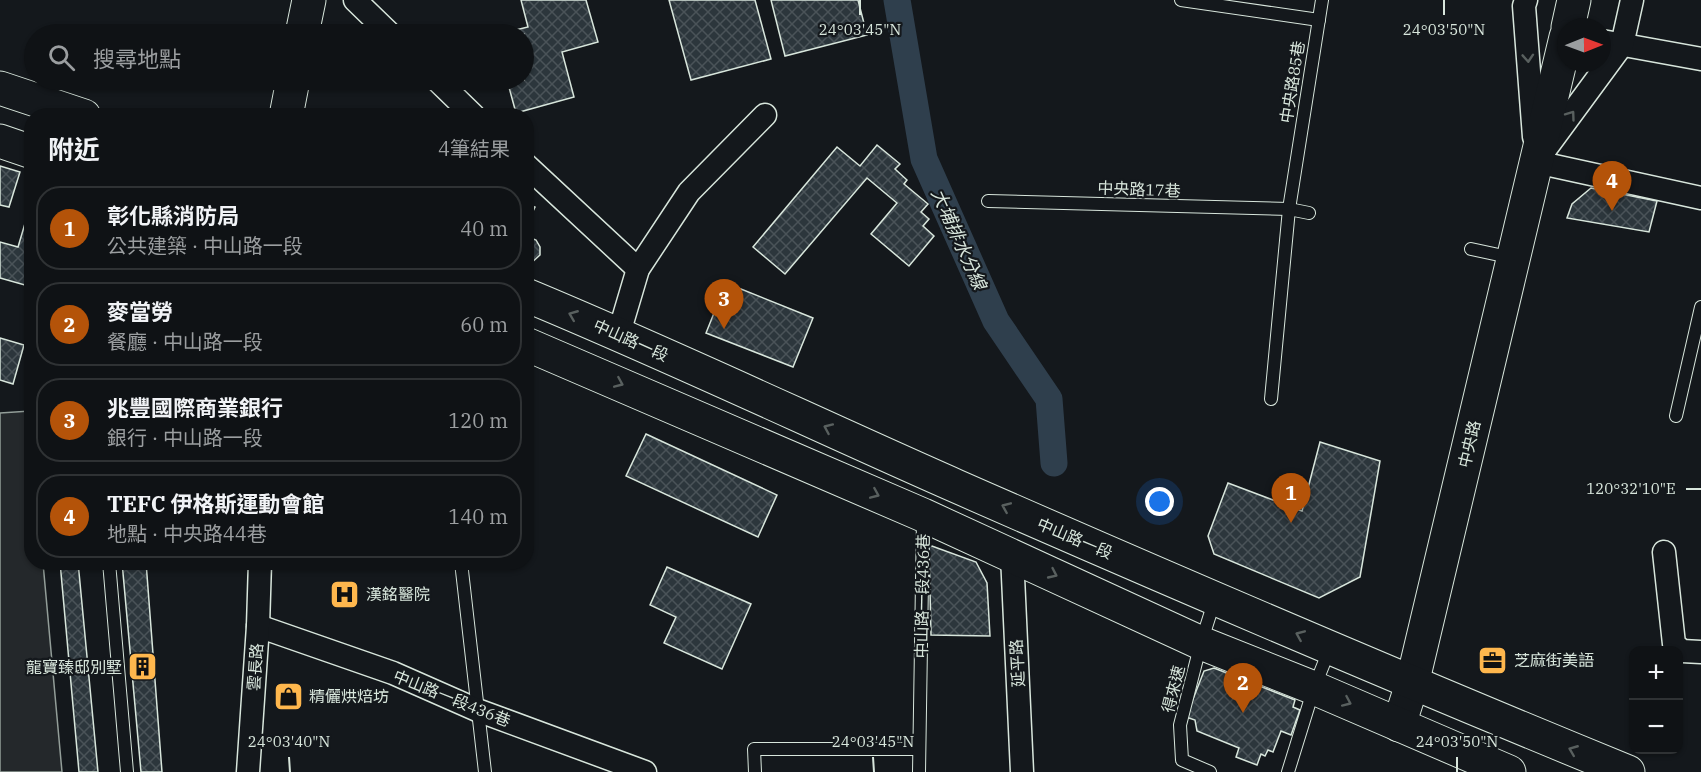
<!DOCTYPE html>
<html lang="zh-TW">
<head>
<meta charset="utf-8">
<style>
  :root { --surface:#0f1215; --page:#1d2022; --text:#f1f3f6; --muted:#9b9ea0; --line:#2f3234; --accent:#b45309 }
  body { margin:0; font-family:"IBM Plex Serif","Noto Sans TC",serif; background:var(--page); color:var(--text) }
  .controls { position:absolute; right:18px; bottom:18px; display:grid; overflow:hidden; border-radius:12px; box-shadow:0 2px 4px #0004 }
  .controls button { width:54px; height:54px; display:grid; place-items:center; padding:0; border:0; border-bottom:2px solid var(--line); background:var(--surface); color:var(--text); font:30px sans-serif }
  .compass { position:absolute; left:1557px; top:18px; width:54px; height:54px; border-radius:50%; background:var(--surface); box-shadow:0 2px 4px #0004; rotate:89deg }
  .you { position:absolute; left:1160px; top:502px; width:21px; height:21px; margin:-15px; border:4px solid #fff; border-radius:50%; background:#1a73e8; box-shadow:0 0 0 9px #1a73e833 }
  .badge { display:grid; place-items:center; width:39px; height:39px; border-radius:50%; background:var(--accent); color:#fff; font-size:20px; font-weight:700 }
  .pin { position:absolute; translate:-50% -50px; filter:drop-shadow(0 2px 3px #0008) }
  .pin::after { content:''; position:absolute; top:32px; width:21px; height:18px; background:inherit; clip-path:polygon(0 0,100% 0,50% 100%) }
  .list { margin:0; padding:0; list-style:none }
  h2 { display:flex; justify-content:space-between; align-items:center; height:78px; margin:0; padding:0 24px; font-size:26px }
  h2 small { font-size:20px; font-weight:400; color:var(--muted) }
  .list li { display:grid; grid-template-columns:39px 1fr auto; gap:18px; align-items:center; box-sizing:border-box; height:84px; margin:0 12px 12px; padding:0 12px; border:2px solid var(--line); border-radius:24px }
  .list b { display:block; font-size:22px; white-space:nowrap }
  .list p { margin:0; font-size:20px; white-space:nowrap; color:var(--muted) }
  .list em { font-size:20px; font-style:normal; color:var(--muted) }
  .icon { flex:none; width:33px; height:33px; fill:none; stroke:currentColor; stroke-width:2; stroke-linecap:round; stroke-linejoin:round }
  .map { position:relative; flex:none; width:1701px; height:772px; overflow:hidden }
  .search { position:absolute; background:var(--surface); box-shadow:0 2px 4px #0004; left:24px; top:24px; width:510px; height:66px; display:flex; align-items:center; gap:15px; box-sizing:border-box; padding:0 21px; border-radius:33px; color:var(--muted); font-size:22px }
  .panel { position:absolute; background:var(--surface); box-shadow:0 2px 4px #0004; left:24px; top:108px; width:510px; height:462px; border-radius:24px }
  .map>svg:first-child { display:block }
  .parking { fill:#24282b; stroke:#939e99; stroke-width:1.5 }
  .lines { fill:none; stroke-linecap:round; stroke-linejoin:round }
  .canal { stroke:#2f3f4d; stroke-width:27 }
  .building { fill:url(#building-cross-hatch); stroke:#d8e6dc; stroke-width:1.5 }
  .lane-casing { stroke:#d8e6dc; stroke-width:14 }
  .street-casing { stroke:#d8e6dc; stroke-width:25 }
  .secondary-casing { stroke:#d8e6dc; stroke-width:35 }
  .primary-casing { stroke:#d8e6dc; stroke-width:35 }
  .lane { stroke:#14181c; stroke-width:12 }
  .street { stroke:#14181c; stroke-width:22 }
  .secondary { stroke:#14181c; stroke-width:33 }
  .primary { stroke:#14181c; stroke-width:33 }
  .oneway { stroke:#59605f }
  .ticks { fill:none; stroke:#d8e6dc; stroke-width:2 }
  .labels { text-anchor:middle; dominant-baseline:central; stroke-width:4.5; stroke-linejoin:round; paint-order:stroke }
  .street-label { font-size:16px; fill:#d8e6dc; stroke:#14181c }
  .poi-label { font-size:16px; fill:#d8e6dc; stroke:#14181c; text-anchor:start }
  .water-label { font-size:18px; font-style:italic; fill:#d8e6dc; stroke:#14181c }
  .ticks-label { font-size:15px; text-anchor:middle; fill:#d8e6dc; stroke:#14181c; stroke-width:4.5; stroke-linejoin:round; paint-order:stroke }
</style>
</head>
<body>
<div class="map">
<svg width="1701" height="772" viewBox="0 0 1701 772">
  <defs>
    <pattern id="building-cross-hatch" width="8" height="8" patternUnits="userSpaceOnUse" patternTransform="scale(1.5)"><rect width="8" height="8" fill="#2c363c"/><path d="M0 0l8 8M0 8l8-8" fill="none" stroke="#4a5358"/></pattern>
  </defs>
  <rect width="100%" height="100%" fill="#14181c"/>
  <!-- parking -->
  <path class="parking" d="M30,411L32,562L43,563L62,772H0V413Z"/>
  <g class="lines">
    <!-- canal -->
    <path class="canal" d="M897,0L924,159L996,321L1049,399L1054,463"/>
  </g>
  <!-- building -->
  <g class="building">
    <path d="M521,0H586L598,42L562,52L574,97L516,113L507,80H524V34H499L528,27Z"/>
    <path d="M669,0H755L771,59L691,80Z"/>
    <path d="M771,0H858L867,35L785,56Z"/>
    <path d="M877,145L900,164L895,169L907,180L904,184L928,204L921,212L929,219L923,226L934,236L909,266L871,234L897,203L867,178L785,274L753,247L837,147L860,166Z"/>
    <path d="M0,166L20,172L9,207L0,205Z"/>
    <path d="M1591,188L1657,201L1649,232L1567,218L1572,204Z"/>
    <path d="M32,200V287L0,278V242L18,247Z"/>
    <path d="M526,203L535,207L526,226Z"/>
    <path d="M526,236L536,240L540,247V255L528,266Z"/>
    <path d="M726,283L813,318L793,367L706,333Z"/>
    <path d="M0,338L24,345L13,384L0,380Z"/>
    <path d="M646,434L777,495L758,537L626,476Z"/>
    <path d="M1320,442L1380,461L1360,577L1319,598L1214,554L1208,536L1228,483L1302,511Z"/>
    <path d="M929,545L976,562L987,583L990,636L931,635Z"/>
    <path d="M60,562H78L98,772H79Z"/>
    <path d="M122,562H146L162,772H141Z"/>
    <path d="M667,567L751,604L722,669L664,643L676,617L650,605Z"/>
    <path d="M1214,668L1295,700L1293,707L1300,710L1291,735L1281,731L1273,752L1268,750L1265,756L1261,754L1257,765L1236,757L1239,748L1197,731L1195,720L1186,717L1204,671Z"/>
  </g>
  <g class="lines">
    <defs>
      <g id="lane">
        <path d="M1181,0L1319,20"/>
        <path d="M988,201L1289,209L1309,213"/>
        <path d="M1471,249L1513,258"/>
        <path d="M1271,399L1289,209L1322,0"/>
        <path d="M1676,416L1701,307"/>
        <path d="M109,562L127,772"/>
        <path d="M461,562L485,772"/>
        <path d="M755,772L754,749H919"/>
        <path d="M919,772L923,518"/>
        <path d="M1210,772L1182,760L1180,725L1201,643L1215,599"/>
        <path d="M1288,772L1314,688L1330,648"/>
      </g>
      <g id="street">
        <path d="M355,0L390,34"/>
        <path d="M1526,0L1524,6L1534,137"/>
        <path d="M1602,41L1701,59"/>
        <path d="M437,80L474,116"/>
        <path d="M1544,151L1622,45L1632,0"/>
        <path d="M1536,162L1701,198"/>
        <path d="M526,165L638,269"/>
        <path d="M619,333L638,269L689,192L765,115"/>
        <path d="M1664,552L1674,644L1682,651L1701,652"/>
        <path d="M1012,555L1022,772"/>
        <path d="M258,626L393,673L477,710L645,772"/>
        <path d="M248,772L258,626L260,562"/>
      </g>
      <g id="secondary">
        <path d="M1568,27L1574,0"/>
        <path d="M302,34L309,0"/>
        <path d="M286,116L293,80"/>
        <path d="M1399,725L1412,684L1566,37"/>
      </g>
      <g id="primary">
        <path d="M0,88L84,116"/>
        <path d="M0,141L32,152"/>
        <path d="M526,295C671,355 813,423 956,486C1179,584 1403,680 1628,772"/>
        <path d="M526,344L923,515L1201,643L1314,688L1509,772"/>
      </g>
    </defs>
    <!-- lane casing -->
    <use href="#lane" class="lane-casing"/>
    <!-- street casing -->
    <use href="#street" class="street-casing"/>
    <!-- secondary casing -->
    <use href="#secondary" class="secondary-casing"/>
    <!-- primary casing -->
    <use href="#primary" class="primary-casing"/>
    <!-- lane -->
    <use href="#lane" class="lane"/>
    <!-- street -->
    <use href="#street" class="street"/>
    <!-- secondary -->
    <use href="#secondary" class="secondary"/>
    <!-- primary -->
    <use href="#primary" class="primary"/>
  </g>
  <!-- one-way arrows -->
  <defs><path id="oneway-chevron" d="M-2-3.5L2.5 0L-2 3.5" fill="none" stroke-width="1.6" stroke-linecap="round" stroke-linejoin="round" transform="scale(1.5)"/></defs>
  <g class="oneway">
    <use href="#oneway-chevron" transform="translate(1528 58) rotate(86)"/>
    <use href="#oneway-chevron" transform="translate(1571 115) rotate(-54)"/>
    <use href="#oneway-chevron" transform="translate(573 315) rotate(-158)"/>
    <use href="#oneway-chevron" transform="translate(619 383) rotate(23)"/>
    <use href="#oneway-chevron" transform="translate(828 428) rotate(-156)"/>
    <use href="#oneway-chevron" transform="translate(875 494) rotate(23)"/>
    <use href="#oneway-chevron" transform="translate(1006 507) rotate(-157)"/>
    <use href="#oneway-chevron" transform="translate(1053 574) rotate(25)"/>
    <use href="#oneway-chevron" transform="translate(1300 635) rotate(-157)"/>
    <use href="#oneway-chevron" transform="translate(1347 702) rotate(24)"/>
    <use href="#oneway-chevron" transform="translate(1573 750) rotate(-158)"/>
  </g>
  <!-- ticks -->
  <path class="ticks" d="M860,0V15M1444,0V15M1686,489H1701M289,757L290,772M873,757L874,772M1457,757V772"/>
  <!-- icons -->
  <defs>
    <symbol id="hospital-square" viewBox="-11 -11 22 22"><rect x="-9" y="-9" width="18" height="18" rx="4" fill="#ffb74d" stroke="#14181c"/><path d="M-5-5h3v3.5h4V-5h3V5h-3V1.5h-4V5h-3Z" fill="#111"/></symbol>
    <symbol id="office-square" viewBox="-11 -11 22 22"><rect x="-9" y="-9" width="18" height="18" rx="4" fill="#ffb74d" stroke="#14181c"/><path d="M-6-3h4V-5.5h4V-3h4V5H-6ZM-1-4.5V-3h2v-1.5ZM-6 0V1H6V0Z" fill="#111"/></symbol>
    <symbol id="building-square" viewBox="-11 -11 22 22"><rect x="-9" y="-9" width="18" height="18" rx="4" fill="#ffb74d" stroke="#14181c"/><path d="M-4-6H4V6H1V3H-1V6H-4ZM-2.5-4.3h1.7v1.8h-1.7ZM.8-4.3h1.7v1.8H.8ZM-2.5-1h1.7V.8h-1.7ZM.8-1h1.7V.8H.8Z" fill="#111"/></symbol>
    <symbol id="shop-square" viewBox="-11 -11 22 22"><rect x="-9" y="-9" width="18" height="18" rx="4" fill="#ffb74d" stroke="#14181c"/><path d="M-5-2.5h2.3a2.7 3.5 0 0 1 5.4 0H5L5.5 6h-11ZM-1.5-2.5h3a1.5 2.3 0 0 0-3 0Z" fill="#111"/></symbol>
  </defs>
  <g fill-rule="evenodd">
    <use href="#hospital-square" x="328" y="578" width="33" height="33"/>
    <use href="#office-square" x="1476" y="644" width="33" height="33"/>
    <use href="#building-square" x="126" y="650" width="33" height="33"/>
    <use href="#shop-square" x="272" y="680" width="33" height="33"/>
  </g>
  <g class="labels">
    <!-- street labels -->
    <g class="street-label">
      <text transform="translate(1292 82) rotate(-81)">中央路85巷</text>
      <text transform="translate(1139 189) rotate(2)">中央路17巷</text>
      <text transform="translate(631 340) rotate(24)">中山路一段</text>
      <text transform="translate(1469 444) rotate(-77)">中央路</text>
      <text transform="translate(1075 538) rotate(23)">中山路一段</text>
      <text transform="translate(922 596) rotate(-89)">中山路一段436巷</text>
      <text transform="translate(1017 663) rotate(-93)">延平路</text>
      <text transform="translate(255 667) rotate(-86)">雲長路</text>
      <text transform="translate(1173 689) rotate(-76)">得來速</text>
      <text transform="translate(452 698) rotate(22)">中山路一段436巷</text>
    </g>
    <!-- poi labels -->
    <g class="poi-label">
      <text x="366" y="594">漢銘醫院</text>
      <text x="1514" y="660">芝麻街美語</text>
      <text x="122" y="667" text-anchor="end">龍寶臻邸別墅</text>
      <text x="309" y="696">精儷烘焙坊</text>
    </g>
    <!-- water labels -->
    <g class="water-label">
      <text transform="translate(959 239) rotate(66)">大埔排水分線</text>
    </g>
  </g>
  <g class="ticks-label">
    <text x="860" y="35">24°03'45"N</text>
    <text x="1444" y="35">24°03'50"N</text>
    <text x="1631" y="494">120°32'10"E</text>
    <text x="289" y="747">24°03'40"N</text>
    <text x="873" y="747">24°03'45"N</text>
    <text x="1457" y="747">24°03'50"N</text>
  </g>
</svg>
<div class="controls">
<button>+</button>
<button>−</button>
</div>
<svg class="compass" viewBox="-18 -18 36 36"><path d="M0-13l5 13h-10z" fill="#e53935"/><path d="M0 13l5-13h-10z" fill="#9b9ea0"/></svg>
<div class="you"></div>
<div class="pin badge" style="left:1291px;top:523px">1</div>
<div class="pin badge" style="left:1243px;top:713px">2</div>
<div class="pin badge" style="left:724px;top:329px">3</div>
<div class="pin badge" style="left:1612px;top:211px">4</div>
<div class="search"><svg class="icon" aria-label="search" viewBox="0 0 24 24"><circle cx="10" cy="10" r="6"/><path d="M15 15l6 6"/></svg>搜尋地點</div>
<section class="panel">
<h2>附近<small>4筆結果</small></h2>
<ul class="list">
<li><span class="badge">1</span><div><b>彰化縣消防局</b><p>公共建築 · 中山路一段</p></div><em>40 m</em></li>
<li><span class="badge">2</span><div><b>麥當勞</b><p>餐廳 · 中山路一段</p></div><em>60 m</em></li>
<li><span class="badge">3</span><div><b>兆豐國際商業銀行</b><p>銀行 · 中山路一段</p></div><em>120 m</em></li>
<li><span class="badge">4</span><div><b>TEFC 伊格斯運動會館</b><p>地點 · 中央路44巷</p></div><em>140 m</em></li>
</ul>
</section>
</div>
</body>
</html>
